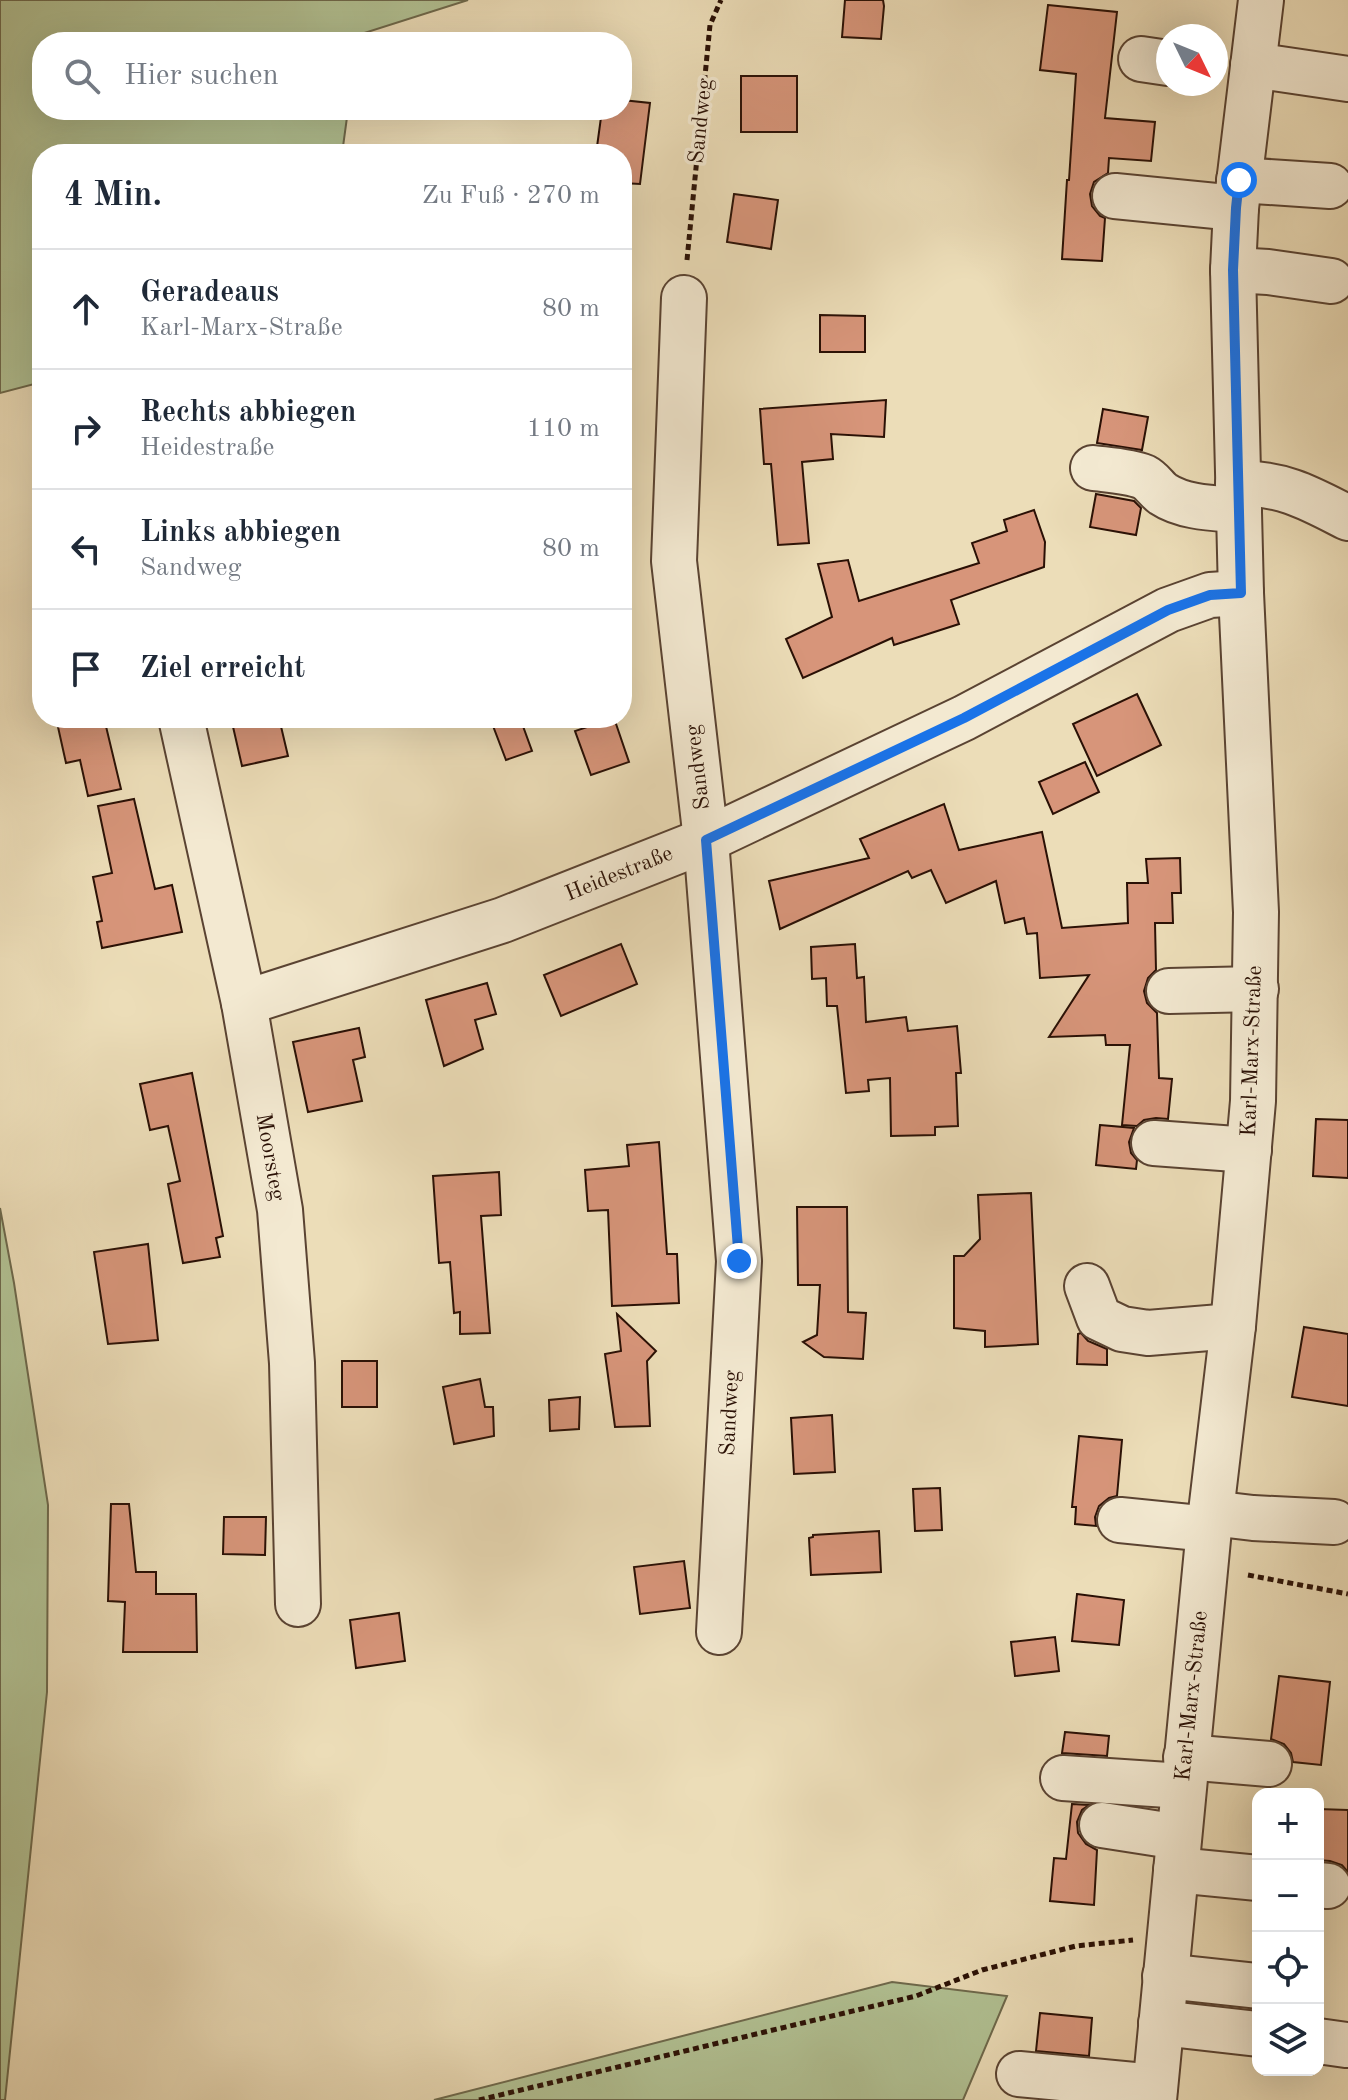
<!DOCTYPE html>
<html lang="de">
<head>
<meta charset="utf-8">
<style>
  :root { --surface:#fff; --page:#f2f2f3; --text:#1f2937; --muted:#747a83; --line:#e0e1e3 }
  body { margin:0; font-family:"Old Standard TT",serif; background:var(--page); color:var(--text) }
  .controls { position:absolute; right:24px; bottom:24px; display:grid; overflow:hidden; border-radius:16px; box-shadow:0 8px 32px #0002 }
  .controls button { width:72px; height:72px; display:grid; place-items:center; padding:0; border:0; border-bottom:2px solid var(--line); background:var(--surface); color:var(--text); font:40px sans-serif }
  .compass { position:absolute; left:1156px; top:24px; width:72px; height:72px; border-radius:50%; background:var(--surface); box-shadow:0 8px 32px #0002; rotate:133deg }
  .stop { position:absolute; width:24px; height:24px; margin:-18px; border:6px solid #1a73e8; border-radius:50%; background:#fff }
  .stop.end { background:#1a73e8; border-color:#fff; box-shadow:0 2px 8px #0008 }
  .list { margin:0; padding:0; list-style:none }
  h2 { display:flex; justify-content:space-between; align-items:center; height:104px; margin:0; padding:0 32px; font-size:34px }
  h2 small { font-size:26px; font-weight:400; color:var(--muted) }
  .list li { display:grid; grid-template-columns:52px 1fr auto; gap:24px; align-items:center; box-sizing:border-box; height:120px; padding:0 32px; border-top:2px solid var(--line) }
  .list b { display:block; font-size:30px; white-space:nowrap }
  .list p { margin:0; font-size:26px; white-space:nowrap; color:var(--muted) }
  .list em { font-size:26px; font-style:normal; color:var(--muted) }
  .icon { flex:none; width:44px; height:44px; fill:none; stroke:currentColor; stroke-width:2; stroke-linecap:round; stroke-linejoin:round }
  .map { position:relative; flex:none; width:1348px; height:2100px; overflow:hidden }
  .search { position:absolute; background:var(--surface); box-shadow:0 8px 32px #0002; left:32px; top:32px; width:600px; height:88px; display:flex; align-items:center; gap:20px; box-sizing:border-box; padding:0 28px; border-radius:32px; color:var(--muted); font-size:30px }
  .panel { position:absolute; background:var(--surface); box-shadow:0 8px 32px #0002; left:32px; top:144px; width:600px; height:584px; border-radius:32px }
  .map>svg:first-child { display:block }
  .green { fill:#b2c294; stroke:#6e694c; stroke-width:2 }
  .building { fill:#d7957a; stroke:#2a1005; stroke-width:2 }
  .lines { fill:none; stroke-linecap:round; stroke-linejoin:round }
  .minor-casing { stroke:#5a4332; stroke-width:48 }
  .path { stroke:#2a1005; stroke-width:5; stroke-dasharray:6 4; stroke-linecap:butt }
  .minor { stroke:#f3e9d1; stroke-width:44 }
  .route { stroke:#1a73e8; stroke-width:10 }
  .labels { text-anchor:middle; dominant-baseline:central; stroke-width:7; stroke-linejoin:round; paint-order:stroke }
  .street-label { font-size:22px; fill:#2a1005; stroke:#f3e9d1 }
</style>
</head>
<body>
<div class="map">
<svg width="1348" height="2100" viewBox="0 0 1348 2100">
  <rect width="100%" height="100%" fill="#ecddb8"/>
  <filter id="stains"><feTurbulence type="fractalNoise" baseFrequency=".0025" numOctaves="4"/><feColorMatrix values="0 0 0 0 .2 0 0 0 0 .09 0 0 0 0 .02 0 0 0 .5 -.17"/></filter>
  <radialGradient id="worn" r=".72"><stop offset=".6" stop-color="#630" stop-opacity="0"/><stop offset="1" stop-color="#630" stop-opacity=".3"/></radialGradient>
  <!-- green -->
  <g class="green">
    <path d="M0,0H468L361,34L359,42H42V110H348L342,154H42V382L0,393Z"/>
    <path d="M0,1208L14,1283L48,1505L47,1692L5,2100H0Z"/>
    <path d="M892,1982L1007,1996L963,2100H434Z"/>
  </g>
  <!-- building -->
  <g class="building">
    <path d="M845,0H883L884,6L881,39L842,37Z"/>
    <path d="M1048,5L1117,12L1105,118L1155,122L1151,161L1109,158L1108,173L1094,182L1090,194L1092,206L1100,216L1105,218L1102,261L1062,259L1067,180H1069L1076,74L1040,70Z"/>
    <rect x="741" y="76" width="56" height="56"/>
    <path d="M622,100L650,103L640,184L622,183V154H596L602,110H622Z"/>
    <path d="M734,194L778,200L771,249L727,242Z"/>
    <path d="M820,315L865,316V352H820Z"/>
    <path d="M886,400L884,437L831,434L833,459L802,462L809,543L778,545L771,464H764L760,409Z"/>
    <path d="M1103,409L1148,417L1142,450L1097,443Z"/>
    <path d="M1096,494L1134,501L1141,508L1136,535L1090,527Z"/>
    <path d="M1034,510L1045,542L1044,567L951,600L959,624L894,645L892,638L803,678L786,639L832,617L818,564L848,560L859,601L979,563L972,543L1007,531L1004,520Z"/>
    <path d="M1137,694L1161,745L1097,776L1073,724Z"/>
    <path d="M56,718H104L121,789L88,796L80,760L66,763Z"/>
    <path d="M231,718H279L288,756L242,766Z"/>
    <path d="M490,718H520L532,751L506,760Z"/>
    <path d="M614,718L629,762L591,775L575,731Z"/>
    <path d="M1085,762L1099,792L1053,814L1039,782Z"/>
    <path d="M134,799L155,889L172,885L182,932L102,948L97,922L102,921L93,877L112,873L98,806Z"/>
    <path d="M944,804L959,850L1042,832L1062,928L1128,923L1127,883H1148L1146,859L1180,858L1181,893H1172L1173,923H1155L1156,970L1148,978L1144,991L1147,1003L1157,1013L1159,1078L1172,1079L1168,1119L1156,1118L1144,1120L1137,1126L1122,1125L1130,1045H1106L1105,1035L1049,1037L1089,975L1040,978L1037,933L1027,934L1024,918L1005,923L996,881L946,903L931,870L912,878L908,871L780,929L769,881L869,858L860,839Z"/>
    <path d="M621,944L637,984L561,1016L544,975Z"/>
    <path d="M855,944L857,978L864,977L866,1022L906,1017L908,1031L957,1026L961,1073H956L958,1126L935,1127V1135L891,1136L890,1078L868,1080L869,1091L846,1093L837,1006H827L826,978L812,979L811,947Z"/>
    <path d="M487,983L496,1014L475,1020L483,1049L444,1066L426,1000Z"/>
    <path d="M359,1028L365,1057L353,1060L362,1101L308,1112L293,1042Z"/>
    <path d="M192,1073L223,1236L216,1238L220,1257L183,1263L168,1184L180,1181L168,1126L150,1130L140,1084Z"/>
    <path d="M1316,1119L1348,1120V1178L1313,1176Z"/>
    <path d="M1100,1125L1134,1128L1129,1142L1131,1153L1137,1160L1136,1169L1096,1165Z"/>
    <path d="M659,1142L667,1254H677L679,1303L612,1306L608,1210L588,1211L585,1170L629,1166L627,1145Z"/>
    <path d="M499,1172L501,1215L481,1216L490,1333L460,1334V1312L454,1313L450,1262L439,1263L433,1176Z"/>
    <path d="M1031,1193L1038,1344L985,1347V1331L954,1328V1256H964L980,1239L978,1195Z"/>
    <path d="M797,1207H847L848,1312L866,1313L863,1359L824,1357L803,1342L817,1335L820,1285H798Z"/>
    <path d="M148,1244L158,1340L108,1344L94,1252Z"/>
    <path d="M617,1314L656,1351L647,1361L650,1426L615,1427L605,1354L621,1351Z"/>
    <path d="M1304,1327L1348,1334V1406L1292,1397Z"/>
    <path d="M1081,1333L1088,1341L1107,1349V1365L1077,1364L1078,1334Z"/>
    <rect x="342" y="1361" width="35" height="46"/>
    <path d="M480,1379L485,1407H493L494,1436L454,1444L443,1387Z"/>
    <path d="M580,1397L579,1429L550,1431L549,1400Z"/>
    <path d="M832,1415L835,1472L794,1474L791,1418Z"/>
    <path d="M1079,1436L1122,1440L1117,1496L1109,1498L1099,1506L1095,1517L1096,1526L1075,1524L1076,1507H1072Z"/>
    <path d="M940,1488L942,1530L915,1531L913,1489Z"/>
    <path d="M111,1504H129L136,1572H156V1594H196L197,1652H123L125,1602L108,1601Z"/>
    <path d="M224,1517H266L265,1555L223,1554Z"/>
    <path d="M879,1531L881,1572L811,1575L809,1538L813,1537V1535Z"/>
    <path d="M684,1561L690,1608L640,1614L634,1567Z"/>
    <path d="M1077,1594L1124,1600L1119,1645L1072,1641Z"/>
    <path d="M399,1613L405,1661L356,1668L350,1620Z"/>
    <path d="M1055,1637L1059,1671L1015,1676L1011,1642Z"/>
    <path d="M1279,1676L1330,1682L1321,1765L1293,1762L1291,1753L1284,1744L1271,1739Z"/>
    <path d="M1065,1732L1109,1736L1107,1756L1062,1753Z"/>
    <path d="M1072,1804L1089,1805L1082,1810L1077,1822L1078,1833L1086,1844L1097,1850L1094,1905L1050,1901L1054,1858L1066,1859Z"/>
    <path d="M1318,1809L1348,1810V1872L1342,1865L1330,1861L1318,1860Z"/>
    <path d="M1040,2013L1092,2018L1089,2056L1036,2051Z"/>
  </g>
  <g class="lines">
    <defs>
      <g id="minor">
        <path d="M1141,59L1168,63"/>
        <path d="M1253,65L1348,79"/>
        <path d="M1239,180L1330,186"/>
        <path d="M1115,196L1236,208"/>
        <path d="M1233,270L1268,272L1331,281"/>
        <path d="M684,298L674,561L706,840L739,1261L719,1632"/>
        <path d="M1093,468C1109,470 1129,471 1144,477C1152,481 1156,489 1163,494C1184,508 1215,508 1239,510"/>
        <path d="M1238,484C1282,482 1311,499 1348,518"/>
        <path d="M181,718L244,1003L280,1210L292,1363L298,1604"/>
        <path d="M1169,991L1256,989"/>
        <path d="M244,1003L503,920L706,840L964,718L1168,610L1210,595L1241,593"/>
        <path d="M1154,1143L1249,1150"/>
        <path d="M1087,1286L1099,1318L1122,1329L1148,1333L1233,1326"/>
        <path d="M1211,1513L1253,1518L1334,1522"/>
        <path d="M1120,1520L1209,1529"/>
        <path d="M1186,1757L1269,1764"/>
        <path d="M1063,1778L1183,1786"/>
        <path d="M1102,1825L1179,1837"/>
        <path d="M1176,1870L1258,1878"/>
        <path d="M1318,1885L1328,1886"/>
        <path d="M1165,1976L1258,1986"/>
        <path d="M1161,2023L1258,2034"/>
        <path d="M1318,2041L1346,2045"/>
        <path d="M1019,2074L1155,2087"/>
        <path d="M1154,2100L1209,1529L1233,1326L1253,1101L1256,912L1241,593L1233,270L1236,208L1261,0"/>
      </g>
    </defs>
    <!-- minor casing -->
    <use href="#minor" class="minor-casing"/>
    <!-- path -->
    <g class="path">
      <path d="M687,260L710,25L721,0"/>
      <path d="M1248,1575L1348,1594"/>
      <path d="M479,2100L916,1996L982,1970L1076,1946L1133,1940"/>
    </g>
    <!-- minor -->
    <use href="#minor" class="minor"/>
  </g>
  <g class="lines">
    <!-- route -->
    <path class="route" d="M739,1261L706,840L964,718L1168,610L1210,595L1241,593L1233,270L1236,208L1239,180"/>
  </g>
  <g class="labels">
    <!-- street labels -->
    <g class="street-label">
      <text transform="translate(701 121) rotate(-84)">Sandweg</text>
      <text transform="translate(698 767) rotate(-97)">Sandweg</text>
      <text transform="translate(619 874) rotate(-22)">Heidestraße</text>
      <text transform="translate(1252 1051) rotate(-88)">Karl-Marx-Straße</text>
      <text transform="translate(270 1157) rotate(80)">Moorsteg</text>
      <text transform="translate(730 1413) rotate(-87)">Sandweg</text>
      <text transform="translate(1192 1696) rotate(-84)">Karl-Marx-Straße</text>
    </g>
  </g>
  <rect width="100%" height="100%" filter="url(#stains)"/>
  <rect width="100%" height="100%" fill="url(#worn)"/>
</svg>
<div class="controls">
<button>+</button>
<button>−</button>
<button><svg class="icon" aria-label="locate" viewBox="0 0 24 24"><circle cx="12" cy="12" r="6"/><path d="M12 2v4M12 18v4M2 12h4M18 12h4"/></svg></button>
<button><svg class="icon" aria-label="layers" viewBox="0 0 24 24"><path d="M12 4l9 5-9 5-9-5zM3 14l9 5 9-5"/></svg></button>
</div>
<svg class="compass" viewBox="-18 -18 36 36"><path d="M0-13l5 13h-10z" fill="#e53935"/><path d="M0 13l5-13h-10z" fill="#747a83"/></svg>
<div class="stop" style="left:1239px;top:180px"></div>
<div class="stop end" style="left:739px;top:1261px"></div>
<div class="search"><svg class="icon" aria-label="search" viewBox="0 0 24 24"><circle cx="10" cy="10" r="6"/><path d="M15 15l6 6"/></svg>Hier suchen</div>
<section class="panel">
<h2>4 Min.<small>Zu Fuß · 270 m</small></h2>
<ul class="list">
<li><svg class="icon" aria-label="ahead" viewBox="0 0 24 24"><path d="M12 20V5M6 11l6-6 6 6"/></svg><div><b>Geradeaus</b><p>Karl-Marx-Straße</p></div><em>80 m</em></li>
<li><svg class="icon" aria-label="right" viewBox="0 0 24 24"><path d="M7 20v-9h11M14 6l5 5-5 5"/></svg><div><b>Rechts abbiegen</b><p>Heidestraße</p></div><em>110 m</em></li>
<li><svg class="icon" aria-label="left" viewBox="0 0 24 24"><path d="M17 20v-9H6M10 6l-5 5 5 5"/></svg><div><b>Links abbiegen</b><p>Sandweg</p></div><em>80 m</em></li>
<li><svg class="icon" aria-label="arrive" viewBox="0 0 24 24"><path d="M6 21V4h12l-3 4 3 4H6"/></svg><div><b>Ziel erreicht</b></div></li>
</ul>
</section>
</div>
</body>
</html>
